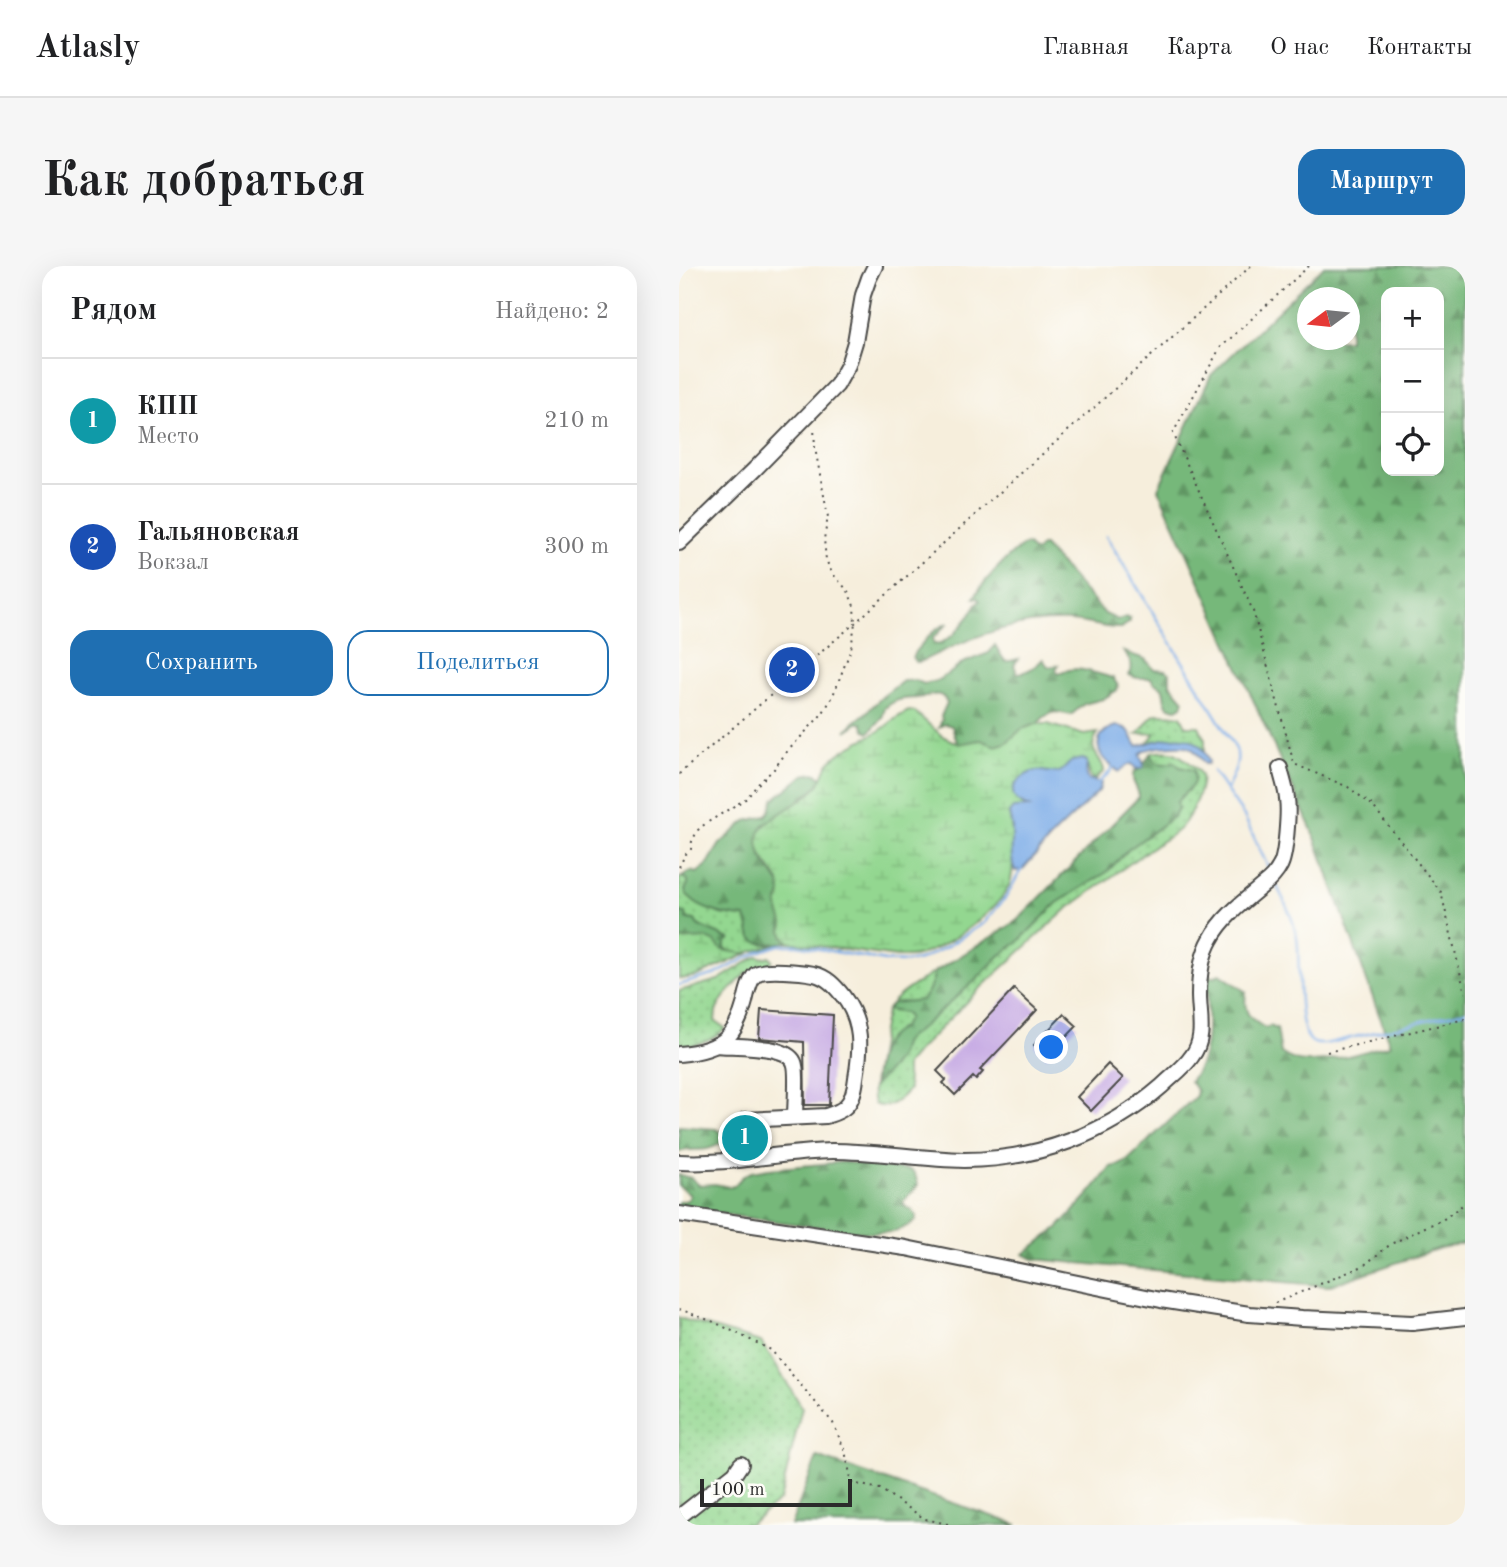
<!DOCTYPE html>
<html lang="ru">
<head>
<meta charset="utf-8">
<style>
  :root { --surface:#fff; --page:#f6f6f6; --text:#202124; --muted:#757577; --line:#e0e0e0; --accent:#1f6fb2 }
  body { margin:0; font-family:"Old Standard TT",serif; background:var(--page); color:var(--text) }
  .controls { position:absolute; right:21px; top:21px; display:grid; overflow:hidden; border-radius:14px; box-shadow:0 7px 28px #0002 }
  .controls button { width:63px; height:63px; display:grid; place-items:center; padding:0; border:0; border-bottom:2px solid var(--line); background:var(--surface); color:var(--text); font:35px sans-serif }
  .compass { position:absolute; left:618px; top:21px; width:63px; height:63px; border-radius:50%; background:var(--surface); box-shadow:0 7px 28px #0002; rotate:255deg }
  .scale { position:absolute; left:21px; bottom:18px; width:152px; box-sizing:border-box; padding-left:7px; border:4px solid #2b2b2b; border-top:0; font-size:19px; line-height:24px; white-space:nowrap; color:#2b2b2b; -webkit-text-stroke:5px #fdfcf7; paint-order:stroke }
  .you { position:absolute; left:373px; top:782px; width:24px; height:24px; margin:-18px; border:5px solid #fff; border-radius:50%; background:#1a73e8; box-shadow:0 0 0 10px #1a73e833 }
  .badge { display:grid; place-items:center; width:46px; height:46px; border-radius:50%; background:var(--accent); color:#fff; font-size:23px; font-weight:700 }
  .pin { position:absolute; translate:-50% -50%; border:4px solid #fff; box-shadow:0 2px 7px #0006 }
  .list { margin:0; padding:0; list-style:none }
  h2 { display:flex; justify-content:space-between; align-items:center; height:91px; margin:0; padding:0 28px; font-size:30px }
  h2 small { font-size:23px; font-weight:400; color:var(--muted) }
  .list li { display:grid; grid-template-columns:46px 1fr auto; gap:21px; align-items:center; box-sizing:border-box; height:126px; padding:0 28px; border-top:2px solid var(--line) }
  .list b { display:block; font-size:26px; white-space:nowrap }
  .list p { margin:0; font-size:23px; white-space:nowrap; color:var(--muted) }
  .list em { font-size:23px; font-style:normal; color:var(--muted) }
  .actions { display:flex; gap:14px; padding:21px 28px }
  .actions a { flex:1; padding:16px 0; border:2px solid var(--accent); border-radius:21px; text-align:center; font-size:24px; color:var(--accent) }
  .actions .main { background:var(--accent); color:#fff }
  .icon { flex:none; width:38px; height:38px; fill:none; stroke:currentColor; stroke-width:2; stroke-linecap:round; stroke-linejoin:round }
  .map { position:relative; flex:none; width:786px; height:1259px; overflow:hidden; border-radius:21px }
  header { display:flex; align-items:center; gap:42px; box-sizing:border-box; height:98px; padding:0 35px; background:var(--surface); border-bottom:2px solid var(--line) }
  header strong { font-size:33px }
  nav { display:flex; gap:38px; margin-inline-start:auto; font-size:24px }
  .intro { display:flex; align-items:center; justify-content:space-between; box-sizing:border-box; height:168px; padding:0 42px }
  h1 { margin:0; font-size:49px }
  .button { padding:18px 32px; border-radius:21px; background:var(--accent); color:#fff; font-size:24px; font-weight:700 }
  main { display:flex; gap:42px; padding:0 42px }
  aside { flex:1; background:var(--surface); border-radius:21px; box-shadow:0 7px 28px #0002 }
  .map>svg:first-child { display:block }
  .grass { fill:url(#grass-dots); stroke:#5f815e; stroke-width:2 }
  .forest { fill:url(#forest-firs); stroke:#507252; stroke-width:2; fill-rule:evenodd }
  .wetland { fill:url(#wetland-marsh); stroke:#5f815e; stroke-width:2 }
  .water { fill:#7eade8; stroke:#546c8a; stroke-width:2 }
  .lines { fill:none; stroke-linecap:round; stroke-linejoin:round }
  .stream { stroke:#7eade8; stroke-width:2.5 }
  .building { fill:#c4a7e3 }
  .minor-casing { stroke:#494846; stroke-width:18 }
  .path { stroke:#494846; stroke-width:2; stroke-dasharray:2 5; stroke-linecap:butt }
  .minor { stroke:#fff; stroke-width:14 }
</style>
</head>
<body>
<header>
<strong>Atlasly</strong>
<nav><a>Главная</a><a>Карта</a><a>О нас</a><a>Контакты</a></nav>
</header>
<div class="intro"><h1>Как добраться</h1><a class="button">Маршрут</a></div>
<main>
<aside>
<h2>Рядом<small>Найдено: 2</small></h2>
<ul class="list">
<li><span class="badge" style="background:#0f9aa8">1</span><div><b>КПП</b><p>Место</p></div><em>210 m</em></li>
<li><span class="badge" style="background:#1a4fb4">2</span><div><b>Гальяновская</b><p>Вокзал</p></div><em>300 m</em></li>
</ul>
<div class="actions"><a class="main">Сохранить</a><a>Поделиться</a></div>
</aside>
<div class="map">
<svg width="786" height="1259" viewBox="0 0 786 1259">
  <defs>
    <pattern id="grass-dots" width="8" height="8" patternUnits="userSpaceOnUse" patternTransform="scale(1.75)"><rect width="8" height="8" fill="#93d790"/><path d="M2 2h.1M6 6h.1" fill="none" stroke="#7fb97c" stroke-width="1.8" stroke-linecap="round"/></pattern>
    <pattern id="forest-firs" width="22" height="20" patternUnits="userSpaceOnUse" patternTransform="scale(1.75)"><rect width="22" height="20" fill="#76b87a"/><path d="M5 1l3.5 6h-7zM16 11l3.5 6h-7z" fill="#619664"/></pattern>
    <pattern id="wetland-marsh" width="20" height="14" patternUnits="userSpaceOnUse" patternTransform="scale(1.75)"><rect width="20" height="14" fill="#93d790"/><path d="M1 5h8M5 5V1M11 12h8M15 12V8" fill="none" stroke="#7fb97c"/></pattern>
  </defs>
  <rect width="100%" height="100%" fill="#fdfcf7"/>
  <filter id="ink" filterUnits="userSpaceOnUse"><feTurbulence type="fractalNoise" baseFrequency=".0143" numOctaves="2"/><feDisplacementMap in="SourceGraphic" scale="14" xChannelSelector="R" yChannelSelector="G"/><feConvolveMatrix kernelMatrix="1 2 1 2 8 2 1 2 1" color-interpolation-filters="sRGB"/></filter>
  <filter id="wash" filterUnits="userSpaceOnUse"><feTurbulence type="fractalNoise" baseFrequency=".00686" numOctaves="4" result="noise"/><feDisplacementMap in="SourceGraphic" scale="28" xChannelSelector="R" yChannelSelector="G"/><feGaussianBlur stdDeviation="1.57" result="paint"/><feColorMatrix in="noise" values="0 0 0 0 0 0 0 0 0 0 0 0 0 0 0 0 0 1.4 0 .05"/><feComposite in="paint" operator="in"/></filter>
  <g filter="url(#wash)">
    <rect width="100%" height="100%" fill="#f6eedc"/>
    <!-- grass -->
    <g class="grass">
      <path d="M477,448C485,448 495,448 502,450L507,460H520L526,473V485C511,467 488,471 468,477L476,467L458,468C466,462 469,452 477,448Z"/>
      <path d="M476,486C481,486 488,485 493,486C500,488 520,502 522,510C525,522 511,550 503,560C494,571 483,574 472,582L387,644L295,728L238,786L227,799V809L230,823C221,834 209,845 195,838C191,823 197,805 199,790C201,779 204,750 209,742C217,729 233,721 246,712C283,688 323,670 355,640L460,531C460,521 451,517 455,506L463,502L471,488Z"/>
      <path d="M3,611L9,614V631L41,648L65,651L68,653C73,672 74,679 97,678C80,682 59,695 45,681L47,676L50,673C33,666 14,659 2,646L0,647V613Z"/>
      <path d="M78,690L84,692L90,690L93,694L90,699L67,707L45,731L37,745L36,755L46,762C35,775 17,779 0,781V725L39,714Z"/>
      <path d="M0,1052L82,1076L123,1141L101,1234L69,1259H0Z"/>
    </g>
    <!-- forest -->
    <g class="forest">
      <path d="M645,0H786V977L761,982L649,1020L354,993L345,988L380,961L412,926L432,901L440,899L448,895L517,830L518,825L511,815C535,786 527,745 528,709L534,711L541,708L567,726C564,746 569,752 586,762L591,760L598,763L602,787C609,792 619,796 628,796C651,797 688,784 711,779L635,569L479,223L532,109ZM707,26H760V205H707ZM628,32H670V74H628Z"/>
      <path d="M346,279H349L354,285H358L362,280H365L426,348L439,354L447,351L451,353V356L442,362H436C421,361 407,356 392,355C335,353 292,371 241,396H237L234,393C235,385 237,385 242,379C252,367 255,364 269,357L254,372V376L257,378C271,376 283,359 291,349C295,343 296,339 301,335L299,332H295C302,318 332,285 346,279Z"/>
      <path d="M316,379C320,385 322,391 327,396L339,393L335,399L338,407C348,407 358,400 364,393L369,401H373L379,399L377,404L379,408C383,407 386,405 390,404C403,401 421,409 434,412L439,420L438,424L424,433L405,438L392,449L377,446L373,447L365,451L358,458L343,463L327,477L316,480L301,474L280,478L277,473L273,460L266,458L260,461L263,454L262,450L268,437C262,422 249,431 238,432C224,433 218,432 206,442L203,452L190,467L187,465L183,457H179L167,465L173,458L188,446L203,431L224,415L236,414L245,418L257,415L271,407L284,397L310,387Z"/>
      <path d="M445,386L466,393L475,403L486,404L491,407V418L505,434L503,440L498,443C481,440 488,432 483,421L475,417L472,412H458L450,409C456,401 451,393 445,386Z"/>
      <path d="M471,488L477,497L486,498L495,496L501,501L514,504C520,521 507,523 498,536L499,542L495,550L449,584L428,606L378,637L338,677L320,690L298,713L236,767C217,779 227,781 218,794C211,803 204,812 195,820C197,804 198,782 210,771C218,763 225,763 229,751L225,747L208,744L213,737L243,734C251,725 253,717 256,706L338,655L460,531C460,521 451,517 455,506L463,502Z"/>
      <path d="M135,507L143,511L137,522L97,552L85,559L81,565L80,581L82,590L101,619L103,625L99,636L101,648L104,654L103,665L105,671L110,676C98,676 78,684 71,668C69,661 70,657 66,651C48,650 12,643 6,624L9,618V614L3,611L12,605L18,607L28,599L41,578L61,560L67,555L87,550L91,545L94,534L125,509Z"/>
      <path d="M2,646L7,647L8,653L16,654L18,658L22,661L51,673L47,676L45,681L50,686L68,688L18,710L0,713V647Z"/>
      <path d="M0,860L37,863L42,866L44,871L42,877C23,889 17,880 0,886Z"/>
      <path d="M164,896L232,904L236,908L239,919C235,926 227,929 224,938L228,942L233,944L237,949V954L231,959L215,966L188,967L47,949L0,939V936L9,934L11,929L0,920V909L12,912L20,919L36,918L50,921L55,920L63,911L72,906L90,903Z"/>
      <path d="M138,1191L339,1259H112Z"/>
    </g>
    <!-- wetland -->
    <g class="wetland">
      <path d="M230,445L236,446L263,470L280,478L302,474L316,480L327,477L343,463L358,458H369L405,469L419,467C406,486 423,489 425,505L417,513H413L410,508L408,495L404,493L393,496L384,504L377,507L343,538L352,542H345L330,547C334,563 336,602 331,617C321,645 267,681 240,689C233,692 226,691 218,691L110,676C107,673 105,672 104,668C102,663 104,662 104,657C103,650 98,644 99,636C101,630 102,633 102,626C103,606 74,596 80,568C83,554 126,535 137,522C143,515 145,505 149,498C162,482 186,474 203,463C212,457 219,449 230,445Z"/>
      <path d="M27,672L35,675L43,684L68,688L18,710L0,713V674Z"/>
    </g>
    <!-- water -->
    <g class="water">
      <path d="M437,460C453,461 451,470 458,480C486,473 516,459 530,495L529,498H526C521,492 517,484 510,481C504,478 472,481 465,485C463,486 462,488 461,489L465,499L463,502L457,503L453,498L449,499L440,506C435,501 427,497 423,490C414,475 423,464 437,460Z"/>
      <path d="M404,493L408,495L407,510L409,513L422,517L420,525L377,566L343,604L336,605C330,591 334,578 333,564C333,559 331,553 330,547L334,542L350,541C346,539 340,537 336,532C328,520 346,507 357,505C365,504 373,508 380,506C386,504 388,498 393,495C397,494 401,494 404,493Z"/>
    </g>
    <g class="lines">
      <!-- stream -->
      <g class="stream">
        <path d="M427,270L557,483C562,497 552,512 548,524"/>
        <path d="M534,505L565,550L591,605"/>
        <path d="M419,517L430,507L436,498"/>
        <path d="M595,614C604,633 614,650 618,671C622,694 616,759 631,774C635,779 641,778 646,778L786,745"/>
        <path d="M0,719L37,708L79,686L100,679H118L206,695L226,696L241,694L267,681L305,657L327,631L343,602"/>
      </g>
    </g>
    <g id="blocks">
      <!-- building -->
      <g class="building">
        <path d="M335,723L358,744L301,804L304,806L297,814L294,811L276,829L264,817L267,814L258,805Z"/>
        <path d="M82,744L154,749L150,839H126L125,776L80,772Z"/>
        <path d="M385,748L398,760L368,791L355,779Z"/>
        <path d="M429,798L444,812L412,845L398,831Z"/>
      </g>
    </g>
  </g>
  <g filter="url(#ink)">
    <use href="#blocks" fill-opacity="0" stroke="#494846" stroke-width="2"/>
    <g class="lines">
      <defs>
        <g id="minor">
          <path d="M0,277L76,203L158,119L169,99L176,76L184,29L190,12L196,0"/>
          <path d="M37,779C54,781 107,778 115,796C119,804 116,839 116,851"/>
          <path d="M0,788C45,784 59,770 68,727C70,721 71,713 77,708C86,702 124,706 135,708C148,711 156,720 164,730C184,756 182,782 177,812C176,822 174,834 166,841C161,846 153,848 147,850L66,854C55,865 53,880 49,895"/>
          <path d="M0,896C51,899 102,886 153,885C197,885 240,893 285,894C358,894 428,868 483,820C493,810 505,802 513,790C527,772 520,750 520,729C520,709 522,690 532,673C543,652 565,635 583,620C590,615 597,608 601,600C607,590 610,545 608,533C607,522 603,512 601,502"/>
          <path d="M0,948L227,982L482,1034L570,1048L623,1052L733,1057L786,1051"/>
          <path d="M0,1251L56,1207L62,1198"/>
        </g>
      </defs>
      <!-- minor casing -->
      <use href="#minor" class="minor-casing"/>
      <!-- path -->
      <g class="path">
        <path d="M630,0L541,82L494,167L574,345L615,498L669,521L693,539L762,626L786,727"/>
        <path d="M0,508L176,357L572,0"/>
        <path d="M0,601L6,589L12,583L13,575L19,564L26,558L68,532L78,519L95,503L106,488L143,448L153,432L172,383L176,357L175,340L169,325L153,307L147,294L145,273L149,251L136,182L135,161"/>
        <path d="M648,786L786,753"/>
        <path d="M596,1037L684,1000L712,978L748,960L762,955L786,937"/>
        <path d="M0,1043L35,1056L92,1084L154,1157L166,1185L173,1217L201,1223L246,1253L273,1259"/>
      </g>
      <!-- minor -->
      <use href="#minor" class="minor"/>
    </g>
  </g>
</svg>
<div class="controls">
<button>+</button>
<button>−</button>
<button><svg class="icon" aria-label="locate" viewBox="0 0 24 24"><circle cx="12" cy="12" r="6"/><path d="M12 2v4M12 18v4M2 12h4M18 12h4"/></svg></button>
</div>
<svg class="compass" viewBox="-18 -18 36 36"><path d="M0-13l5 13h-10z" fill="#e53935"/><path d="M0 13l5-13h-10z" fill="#757577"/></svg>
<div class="scale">100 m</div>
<div class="you"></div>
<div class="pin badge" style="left:66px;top:872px;background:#0f9aa8">1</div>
<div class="pin badge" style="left:113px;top:404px;background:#1a4fb4">2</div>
</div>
</main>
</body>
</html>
